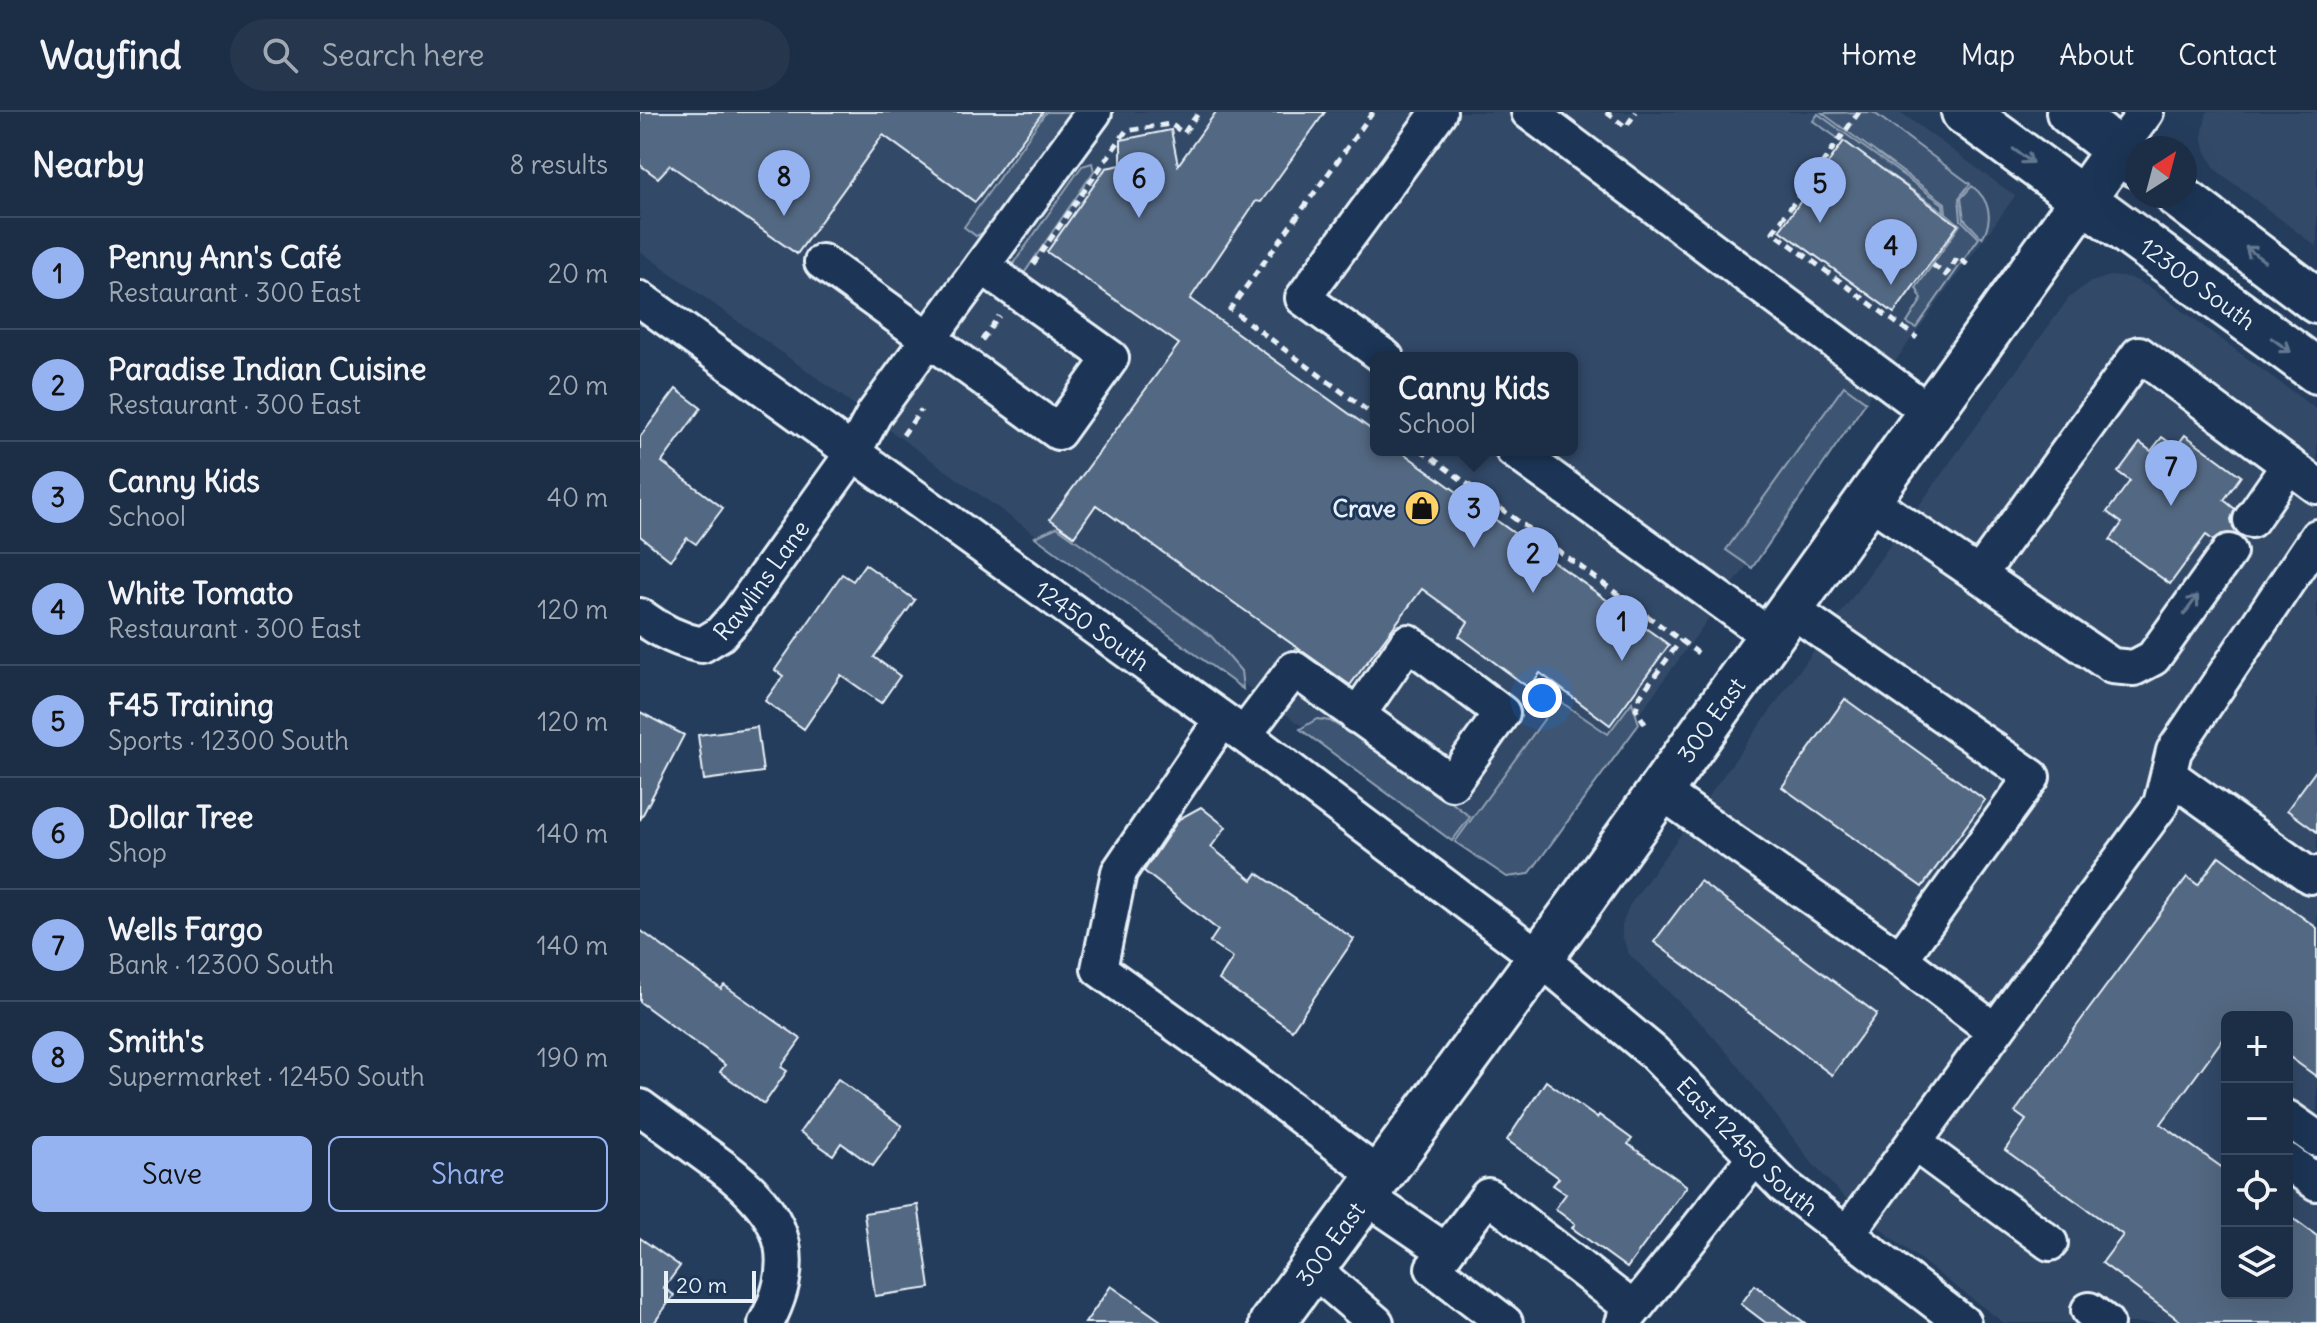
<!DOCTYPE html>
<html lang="en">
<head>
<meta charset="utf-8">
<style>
  :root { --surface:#1c2e46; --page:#25364d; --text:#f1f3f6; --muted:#a0a8b3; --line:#3a4a5f; --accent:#95b2f1 }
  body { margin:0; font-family:Delius,sans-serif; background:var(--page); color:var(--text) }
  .controls { position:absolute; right:24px; bottom:24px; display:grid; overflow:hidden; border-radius:12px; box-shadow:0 8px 32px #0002 }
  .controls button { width:72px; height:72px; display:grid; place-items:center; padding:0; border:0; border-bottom:2px solid var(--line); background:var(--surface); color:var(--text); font:40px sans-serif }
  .compass { position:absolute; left:1485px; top:24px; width:72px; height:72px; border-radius:50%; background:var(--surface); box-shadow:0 8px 32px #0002; rotate:36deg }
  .scale { position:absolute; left:24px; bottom:20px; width:92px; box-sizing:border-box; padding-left:8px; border:4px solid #e8f1f8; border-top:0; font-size:22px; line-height:28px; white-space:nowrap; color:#e8f1f8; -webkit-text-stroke:6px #1d3557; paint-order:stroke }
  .you { position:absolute; left:902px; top:586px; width:28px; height:28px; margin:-20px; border:6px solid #fff; border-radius:50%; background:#1a73e8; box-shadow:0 0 0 12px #1a73e833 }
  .badge { display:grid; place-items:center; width:52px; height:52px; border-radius:50%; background:var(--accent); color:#111; font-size:26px; font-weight:700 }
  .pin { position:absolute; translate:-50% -66px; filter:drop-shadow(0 2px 4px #0008) }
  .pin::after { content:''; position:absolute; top:42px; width:28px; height:24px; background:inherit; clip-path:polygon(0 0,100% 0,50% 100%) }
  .popup { position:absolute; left:730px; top:240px; width:208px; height:104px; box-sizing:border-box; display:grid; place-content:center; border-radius:12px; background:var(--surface); filter:drop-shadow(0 2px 6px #0005); font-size:26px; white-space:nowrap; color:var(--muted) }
  .popup b { font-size:30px; color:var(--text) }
  .popup::after { content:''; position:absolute; left:50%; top:100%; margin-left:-16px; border:16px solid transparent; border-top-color:var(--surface) }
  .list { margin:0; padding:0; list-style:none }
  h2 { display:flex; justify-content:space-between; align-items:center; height:104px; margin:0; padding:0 32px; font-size:34px }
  h2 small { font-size:26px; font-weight:400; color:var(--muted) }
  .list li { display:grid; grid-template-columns:52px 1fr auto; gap:24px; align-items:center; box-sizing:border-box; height:112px; padding:0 32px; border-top:2px solid var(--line) }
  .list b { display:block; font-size:30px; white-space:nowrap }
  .list p { margin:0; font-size:26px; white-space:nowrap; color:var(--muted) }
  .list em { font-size:26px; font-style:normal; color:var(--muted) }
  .actions { display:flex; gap:16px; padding:24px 32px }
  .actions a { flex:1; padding:18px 0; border:2px solid var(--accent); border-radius:12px; text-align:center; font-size:28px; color:var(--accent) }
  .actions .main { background:var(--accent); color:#111 }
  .icon { flex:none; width:44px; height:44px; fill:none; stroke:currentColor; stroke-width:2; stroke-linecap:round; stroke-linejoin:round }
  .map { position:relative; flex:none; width:1677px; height:1211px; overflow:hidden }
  header { display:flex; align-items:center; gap:48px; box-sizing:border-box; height:112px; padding:0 40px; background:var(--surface); border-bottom:2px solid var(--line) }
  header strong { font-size:38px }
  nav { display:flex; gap:44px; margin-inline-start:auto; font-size:28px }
  .search { width:560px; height:72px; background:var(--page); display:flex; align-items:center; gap:20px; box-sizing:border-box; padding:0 28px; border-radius:44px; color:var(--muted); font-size:30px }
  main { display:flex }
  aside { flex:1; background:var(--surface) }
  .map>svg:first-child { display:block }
  .built { fill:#334a68; fill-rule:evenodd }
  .green { fill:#3e5472; stroke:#93a2b5; stroke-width:2 }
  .building { fill:#536782; stroke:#e8f1f8; stroke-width:2 }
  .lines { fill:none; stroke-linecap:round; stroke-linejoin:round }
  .minor-casing { stroke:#e8f1f8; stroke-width:40 }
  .major-casing { stroke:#e8f1f8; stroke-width:50 }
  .path { stroke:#e8f1f8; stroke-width:5; stroke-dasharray:8 6; stroke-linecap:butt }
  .minor { stroke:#1d3557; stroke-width:34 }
  .major { stroke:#1d3557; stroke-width:44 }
  .oneway { stroke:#64778f }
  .labels { text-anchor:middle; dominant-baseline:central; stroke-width:6; stroke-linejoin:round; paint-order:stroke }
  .street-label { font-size:24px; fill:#e8f1f8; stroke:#1d3557 }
  .poi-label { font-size:24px; font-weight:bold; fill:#e8f1f8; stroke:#1d3557; text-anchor:end }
</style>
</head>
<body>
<header>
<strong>Wayfind</strong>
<div class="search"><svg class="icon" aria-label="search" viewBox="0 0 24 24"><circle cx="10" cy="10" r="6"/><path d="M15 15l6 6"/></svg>Search here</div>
<nav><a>Home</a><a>Map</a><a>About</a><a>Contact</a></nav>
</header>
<main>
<aside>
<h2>Nearby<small>8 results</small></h2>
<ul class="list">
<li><span class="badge">1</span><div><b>Penny Ann's Café</b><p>Restaurant · 300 East</p></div><em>20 m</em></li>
<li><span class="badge">2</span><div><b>Paradise Indian Cuisine</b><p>Restaurant · 300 East</p></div><em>20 m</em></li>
<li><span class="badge">3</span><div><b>Canny Kids</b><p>School</p></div><em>40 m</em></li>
<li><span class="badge">4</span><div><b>White Tomato</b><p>Restaurant · 300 East</p></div><em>120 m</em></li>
<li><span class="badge">5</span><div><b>F45 Training</b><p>Sports · 12300 South</p></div><em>120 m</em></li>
<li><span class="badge">6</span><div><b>Dollar Tree</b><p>Shop</p></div><em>140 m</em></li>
<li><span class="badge">7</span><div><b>Wells Fargo</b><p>Bank · 12300 South</p></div><em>140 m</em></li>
<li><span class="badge">8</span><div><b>Smith's</b><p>Supermarket · 12450 South</p></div><em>190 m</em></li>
</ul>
<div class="actions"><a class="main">Save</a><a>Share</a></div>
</aside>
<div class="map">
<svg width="1677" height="1211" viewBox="0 0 1677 1211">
  <rect width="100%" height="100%" fill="#253d5d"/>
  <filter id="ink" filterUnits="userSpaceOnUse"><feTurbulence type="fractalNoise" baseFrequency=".0125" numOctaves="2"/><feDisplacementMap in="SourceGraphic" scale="16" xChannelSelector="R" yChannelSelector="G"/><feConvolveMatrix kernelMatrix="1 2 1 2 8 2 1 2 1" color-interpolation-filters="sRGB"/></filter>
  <g filter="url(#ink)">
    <!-- built -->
    <g class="built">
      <path d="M0,0H1260L1375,84L878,769L0,139ZM736,246H932V338H736Z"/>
      <path d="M1567,0H1677V135L1576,58L1566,40L1562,24Z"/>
      <path d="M1470,164L1491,166L1513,177L1677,298V1211H1364L1249,1124L1200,1081L1172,1051L1097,952L1063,913L989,842L982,824V813L989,794L1429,186L1448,171ZM1587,905H1647V1181H1587Z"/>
    </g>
    <!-- green -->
    <g class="green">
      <path d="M406,0H436L351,117L336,124L324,115Z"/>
      <path d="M1233,0L1330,72L1319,86L1321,108L1339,126L1276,216L1267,211L1282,187L1276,176L1320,113L1306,101L1305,91L1182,1Z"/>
      <path d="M1178,2L1303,92L1304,100L1173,9Z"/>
      <path d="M452,51L454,59L385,160H375L374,151L442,54Z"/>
      <path d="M1332,74C1350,88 1354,107 1342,126L1324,107L1321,86Z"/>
      <path d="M1204,274L1226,290L1112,456L1086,438Z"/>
      <path d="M417,415L571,524L601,559L603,577L395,425Z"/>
      <path d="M918,588L968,622L992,590L999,612L889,762L867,765L815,730Z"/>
      <path d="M677,607L690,609L768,656L830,705L812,729L660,617Z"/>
    </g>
    <!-- building -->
    <g class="building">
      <path d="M0,0H403L335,90L243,23L157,142L30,53L18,66L0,53Z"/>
      <path d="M576,0H685L621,90L616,89L550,187L736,321V338H759L1029,533L970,613L900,561L889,576L819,524L828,510L782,477L710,573L456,393L434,424L410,407L539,232L407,140L466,56L481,53V28L531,18L538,53Z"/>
      <path d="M1204,29L1318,113L1254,201L1140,118Z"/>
      <path d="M36,277L61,296L22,350L83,396L56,432L47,426L30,448L0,424V325Z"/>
      <path d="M1545,323L1601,364L1584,388L1595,397L1591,407L1593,416L1598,423L1582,422L1573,428L1566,423L1530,472L1470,428L1482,411L1467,400L1490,369L1478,360L1500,331L1511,339L1522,325L1536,335Z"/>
      <path d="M225,452L275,488L234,545L260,564L241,591L201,563L164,617L125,589L143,564L135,558L202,462L213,469Z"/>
      <path d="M1205,587L1345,688L1282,775L1142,675Z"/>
      <path d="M0,600L44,623L0,708Z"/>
      <path d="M117,615L123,660L64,668L58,623Z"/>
      <path d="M1677,657V720L1647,698Z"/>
      <path d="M561,695L586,715L571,735L612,768L617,761L714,827L652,918L579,868L593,846L570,830L578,818L504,759L539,707Z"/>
      <path d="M1579,744L1677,816V965L1647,943V905H1587V921L1521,1012L1587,1059V1181H1647V1102L1677,1124V1211H1543L1462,1151L1483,1123L1365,1038L1386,1008L1375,1000L1441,908L1547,765L1558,773Z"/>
      <path d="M1060,769L1237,902L1192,963L1014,830Z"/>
      <path d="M0,818L81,877L84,873L161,927L141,955L147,959L124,992L80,960L85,953L0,890Z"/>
      <path d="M198,967L262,1014L233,1054L201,1031L193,1043L160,1020Z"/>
      <path d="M906,969L957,1006L959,1003L992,1027L988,1032L1047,1074L987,1156L932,1116L935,1112L915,1097L926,1082L913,1073L919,1066L867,1028Z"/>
      <path d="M278,1093L290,1176L235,1184L224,1101Z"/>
      <path d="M0,1126L40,1154L24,1176L34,1183L14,1211H0Z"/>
      <path d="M1115,1173L1165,1211H1126L1101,1192Z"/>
      <path d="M471,1174L524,1211H445Z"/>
    </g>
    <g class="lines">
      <defs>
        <g id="minor">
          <path d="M889,0L1289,300"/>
          <path d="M1478,38L1506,0"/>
          <path d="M182,150L418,320L471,246L342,154"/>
          <path id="s1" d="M0,187L604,623L900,846L1013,940L1144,1074L1323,1211"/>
          <path d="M746,246L663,186L799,0"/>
          <path d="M873,338L1130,524"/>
          <path d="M1227,387L1339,463L1499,242L1677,374"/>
          <path d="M1611,408L1649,353"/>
          <path d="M1339,463L1472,554L1494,556L1513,546L1589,440"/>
          <path d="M1149,496L1392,665L1260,847"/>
          <path id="s2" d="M0,504C20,519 38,528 62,533L80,522L98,502L213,341L234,302L454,0"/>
          <path d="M582,608L479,760L459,857L582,945L739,1064"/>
          <path d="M604,623L654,557L812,671L862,601L768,530L717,604"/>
          <path d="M1529,663L1670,764L1677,762"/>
          <path d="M1019,678L1260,847L1355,919"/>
          <path d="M0,995C23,1012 47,1029 70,1046C133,1091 167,1134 126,1211"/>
          <path d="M1647,1006L1677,1027"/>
          <path d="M1274,1031L1410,1131"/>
          <path d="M1647,1049L1677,1071"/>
          <path d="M725,1084L806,1139L793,1156L865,1211"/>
          <path d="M1207,1122L1521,692L1534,639L1677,425"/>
          <path d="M806,1139L848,1084L993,1197"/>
          <path d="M672,1156L736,1211"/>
          <path d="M1449,1198L1466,1211"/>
          <path d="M983,1211L1115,1045"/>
        </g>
        <g id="major">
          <path id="s3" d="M1324,0L1677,259"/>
          <path d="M1429,0L1497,53"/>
          <path d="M1538,84L1677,189"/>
          <path id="s4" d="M632,1211L935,798L1478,38"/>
        </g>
      </defs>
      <!-- minor casing -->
      <use href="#minor" class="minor-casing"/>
      <!-- major casing -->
      <use href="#major" class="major-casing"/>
      <!-- path -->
      <g class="path">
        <path d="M733,0L590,197L736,305"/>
        <path d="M966,0L986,15L996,0"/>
        <path d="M1219,0L1133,120L1277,226"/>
        <path d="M393,152L486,19L530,12L544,21L559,0"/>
        <path d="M1293,153L1306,163L1318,145L1329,154"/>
        <path d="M342,228L359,204"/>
        <path d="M263,323L281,298"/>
        <path d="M781,338L1058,541"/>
        <path d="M1005,612L996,597L1000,584L1041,528"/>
      </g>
      <!-- minor -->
      <use href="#minor" class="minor"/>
      <!-- major -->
      <use href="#major" class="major"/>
    </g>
    <!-- one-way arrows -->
    <defs><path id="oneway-shaft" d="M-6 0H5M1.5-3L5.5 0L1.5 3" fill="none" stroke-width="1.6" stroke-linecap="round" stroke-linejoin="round" transform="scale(2)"/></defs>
    <g class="oneway">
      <use href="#oneway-shaft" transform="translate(1383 44) rotate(36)"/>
      <use href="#oneway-shaft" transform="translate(1615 142) rotate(-143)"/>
      <use href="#oneway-shaft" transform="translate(1641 233) rotate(36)"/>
      <use href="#oneway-shaft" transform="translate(1551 493) rotate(-54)"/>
    </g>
  </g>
  <!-- icons -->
  <defs>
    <symbol id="shop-disc" viewBox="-11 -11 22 22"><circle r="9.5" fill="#ffd166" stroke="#1d3557"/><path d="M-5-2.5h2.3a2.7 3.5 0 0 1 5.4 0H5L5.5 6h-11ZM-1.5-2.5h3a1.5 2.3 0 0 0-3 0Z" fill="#111"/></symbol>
  </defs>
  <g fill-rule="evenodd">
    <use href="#shop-disc" x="762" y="376" width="40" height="40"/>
  </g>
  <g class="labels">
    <!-- street labels -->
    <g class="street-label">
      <text stroke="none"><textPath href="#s3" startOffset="290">12300 South</textPath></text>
      <text stroke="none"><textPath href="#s2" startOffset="158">Rawlins Lane</textPath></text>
      <text stroke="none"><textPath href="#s1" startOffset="558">12450 South</textPath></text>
      <text stroke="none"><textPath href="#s4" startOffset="746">300 East</textPath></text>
      <text stroke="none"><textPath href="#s1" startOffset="1396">East 12450 South</textPath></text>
      <text stroke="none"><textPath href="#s4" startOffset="98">300 East</textPath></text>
    </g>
    <!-- poi labels -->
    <g class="poi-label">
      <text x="756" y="396">Crave</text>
    </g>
  </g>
</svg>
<div class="controls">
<button>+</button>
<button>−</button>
<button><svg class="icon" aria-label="locate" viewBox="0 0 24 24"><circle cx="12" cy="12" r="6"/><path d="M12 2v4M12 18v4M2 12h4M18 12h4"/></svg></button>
<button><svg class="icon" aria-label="layers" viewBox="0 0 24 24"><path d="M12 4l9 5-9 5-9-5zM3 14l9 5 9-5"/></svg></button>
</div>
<svg class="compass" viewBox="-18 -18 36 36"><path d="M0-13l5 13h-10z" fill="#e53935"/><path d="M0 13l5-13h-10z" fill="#a0a8b3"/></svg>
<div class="scale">20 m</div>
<div class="you"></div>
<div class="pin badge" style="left:982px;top:549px">1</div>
<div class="pin badge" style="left:893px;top:481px">2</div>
<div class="pin badge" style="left:834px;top:436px">3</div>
<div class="popup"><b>Canny Kids</b>School</div>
<div class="pin badge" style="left:1251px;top:173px">4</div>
<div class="pin badge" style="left:1180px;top:111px">5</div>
<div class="pin badge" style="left:499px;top:106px">6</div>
<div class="pin badge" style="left:1531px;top:394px">7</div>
<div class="pin badge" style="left:144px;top:104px">8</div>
</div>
</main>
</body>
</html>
